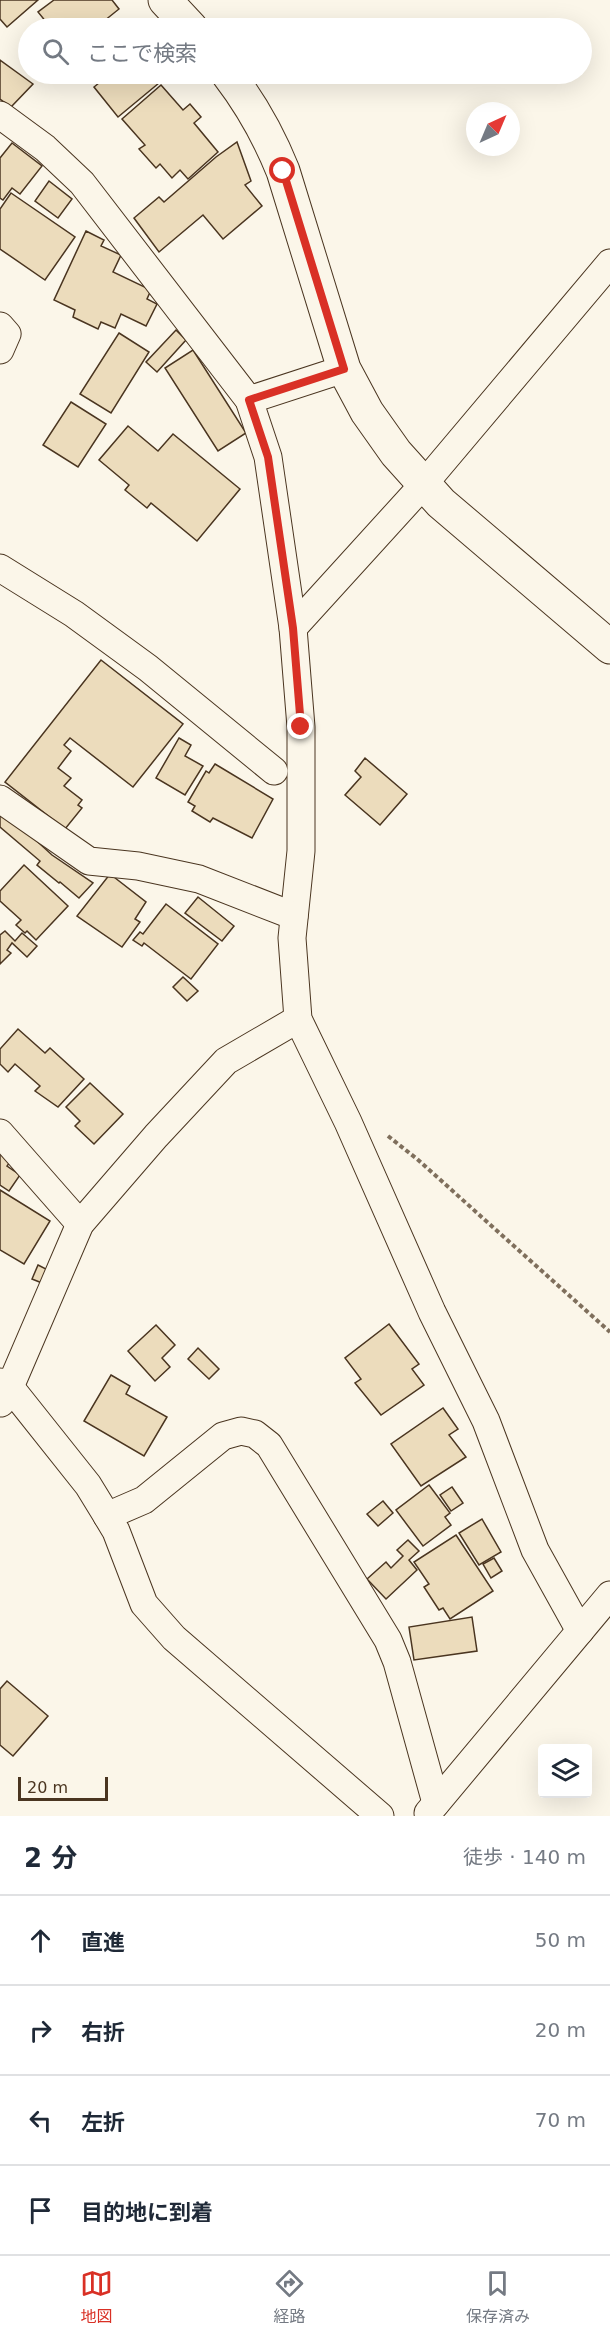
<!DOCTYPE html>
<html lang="ja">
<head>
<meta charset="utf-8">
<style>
  :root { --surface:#fff; --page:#f6f6f7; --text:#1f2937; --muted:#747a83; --line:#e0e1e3; --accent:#d93025 }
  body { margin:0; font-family:"DejaVu Sans","Noto Sans JP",sans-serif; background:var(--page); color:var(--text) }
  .controls { position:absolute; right:18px; bottom:18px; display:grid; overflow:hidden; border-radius:6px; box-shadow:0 6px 24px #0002 }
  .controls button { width:54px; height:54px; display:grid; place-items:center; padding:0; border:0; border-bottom:2px solid var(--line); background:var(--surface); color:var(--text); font:30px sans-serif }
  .compass { position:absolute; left:466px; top:102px; width:54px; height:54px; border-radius:50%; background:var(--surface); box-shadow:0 6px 24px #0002; rotate:44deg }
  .scale { position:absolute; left:18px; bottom:15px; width:90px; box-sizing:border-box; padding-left:6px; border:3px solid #4a3520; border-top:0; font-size:16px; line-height:21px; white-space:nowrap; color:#4a3520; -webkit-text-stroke:4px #fbf6e9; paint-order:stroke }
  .stop { position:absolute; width:18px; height:18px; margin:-14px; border:4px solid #d93025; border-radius:50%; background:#fff }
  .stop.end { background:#d93025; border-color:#fff; box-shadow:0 2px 6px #0008 }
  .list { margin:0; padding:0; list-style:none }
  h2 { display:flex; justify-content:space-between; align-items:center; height:78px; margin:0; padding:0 24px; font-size:26px }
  h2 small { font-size:20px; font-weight:400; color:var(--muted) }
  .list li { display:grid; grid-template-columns:39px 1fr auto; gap:18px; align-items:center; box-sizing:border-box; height:90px; padding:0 24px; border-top:2px solid var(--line) }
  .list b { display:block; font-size:22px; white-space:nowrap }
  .list em { font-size:20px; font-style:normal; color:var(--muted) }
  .icon { flex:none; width:33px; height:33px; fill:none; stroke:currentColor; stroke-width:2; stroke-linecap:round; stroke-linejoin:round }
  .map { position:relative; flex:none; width:610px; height:1816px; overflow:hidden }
  .search { position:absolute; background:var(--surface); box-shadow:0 6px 24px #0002; left:18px; right:18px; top:18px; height:66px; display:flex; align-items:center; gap:15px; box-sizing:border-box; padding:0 21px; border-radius:33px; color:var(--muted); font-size:22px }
  .sheet { height:438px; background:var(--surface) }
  nav { display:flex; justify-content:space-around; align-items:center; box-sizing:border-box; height:84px; border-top:2px solid var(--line); background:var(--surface); font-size:16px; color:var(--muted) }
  nav a { display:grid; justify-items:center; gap:3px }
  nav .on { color:var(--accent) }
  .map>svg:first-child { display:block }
  .building { fill:#ecdcbc; stroke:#4a3520; stroke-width:1.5 }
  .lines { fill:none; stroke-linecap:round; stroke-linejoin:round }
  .minor-casing { stroke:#4a3520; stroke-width:29 }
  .tertiary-casing { stroke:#4a3520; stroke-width:35 }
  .path { stroke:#7f6f5c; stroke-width:4; stroke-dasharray:4.5 3; stroke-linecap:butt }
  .minor { stroke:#fbf6e9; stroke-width:27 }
  .tertiary { stroke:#fbf6e9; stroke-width:33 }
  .route { stroke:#d93025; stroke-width:8 }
</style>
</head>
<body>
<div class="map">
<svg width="610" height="1816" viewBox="0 0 610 1816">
  <rect width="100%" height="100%" fill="#fbf6e9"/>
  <!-- building -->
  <g class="building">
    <path d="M0,0H38L7,27L0,19Z"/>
    <path d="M54,0H112L119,9L104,21L110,28H51L38,12Z"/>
    <path d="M0,60L33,84L11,107L0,99Z"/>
    <path d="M110,74H151L159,83L118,117L94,87Z"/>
    <path d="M161,85L183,110L190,104L201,117L194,123L218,152L188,179L180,170L172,178L160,164L156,168L139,149L145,145L122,119Z"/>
    <path d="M237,142L251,181L245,185L262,206L223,239L203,215L159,252L134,218L159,197L164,202L216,157Z"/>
    <path d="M12,143L42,166L20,194L12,188L3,200L0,198V158Z"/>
    <path d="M49,181L72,199L58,218L35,201Z"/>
    <path d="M11,193L75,237L45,280L0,249V209Z"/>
    <path d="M86,231L104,240L101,246L121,255L113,272L151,290L147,299L157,304L146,326L121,314L115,328L101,322L98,329L73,317L75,310L54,300Z"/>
    <path d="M176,330L186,340L157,372L146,362Z"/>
    <path d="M119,333L149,352L111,413L80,394Z"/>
    <path d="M193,350L246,433L218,451L165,368Z"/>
    <path d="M71,402L106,424L78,467L43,445Z"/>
    <path d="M128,426L158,451L173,434L240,489L197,541L151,503L147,508L125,490L129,485L99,460Z"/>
    <path d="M101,660L183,724L133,787L70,738L64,745L71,751L58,768L71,778L64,786L82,800L78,805L82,808L65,829L5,782Z"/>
    <path d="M179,738L191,745L185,756L203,766L185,795L156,778Z"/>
    <path d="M365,758L407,794L380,825L345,795L361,777L355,771Z"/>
    <path d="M215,764L273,799L252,838L213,818L210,822L192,811L195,806L188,802L206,771L209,773Z"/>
    <path d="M0,815L17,823L52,855L93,883L79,898L60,882L59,883L37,865L40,861L0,827Z"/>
    <path d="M24,865L68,906L36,940L27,931L25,933L16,925L21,920L0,901V891Z"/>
    <path d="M110,874L146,902L135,919L140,922L122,947L77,916Z"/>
    <path d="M198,897L234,926L222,941L185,913Z"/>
    <path d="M166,904L218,944L191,979L144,943L142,946L133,940L140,932L143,934Z"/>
    <path d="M5,931L15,941L22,933L37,946L27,957L12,943L7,950L11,953L0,964V935Z"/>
    <path d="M183,977L198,991L187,1001L173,987Z"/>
    <path d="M18,1029L45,1053L50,1048L84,1079L58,1107L35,1091L40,1086L15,1064L8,1072L0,1064V1049Z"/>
    <path d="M90,1083L123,1114L94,1144L75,1126L80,1121L66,1107Z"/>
    <path d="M0,1149L13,1158L7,1166L20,1175L9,1191L0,1185Z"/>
    <path d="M0,1190L50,1221L24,1264L0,1250Z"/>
    <path d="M38,1265L48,1270L42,1283L32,1279Z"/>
    <path d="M389,1324L419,1364L412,1369L424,1385L381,1415L355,1383L361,1379L345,1358Z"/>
    <path d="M156,1325L175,1345L162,1358L170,1367L155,1381L128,1351Z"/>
    <path d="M198,1348L219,1369L209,1379L188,1359Z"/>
    <path d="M111,1375L130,1386L126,1394L167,1417L144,1456L84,1421Z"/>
    <path d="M443,1408L458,1429L449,1435L466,1457L421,1486L391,1444Z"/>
    <path d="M429,1485L450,1513L445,1517L451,1525L423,1546L396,1510Z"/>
    <path d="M452,1487L463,1503L451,1511L440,1495Z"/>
    <path d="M383,1501L393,1513L378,1526L367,1514Z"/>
    <path d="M482,1519L501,1552L479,1565L459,1533Z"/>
    <path d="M456,1535L493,1591L450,1619L443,1608L439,1610L424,1587L429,1584L414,1562Z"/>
    <path d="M408,1540L419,1551L409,1560L417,1570L386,1599L367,1579L386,1562L391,1568L403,1556L397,1550Z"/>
    <path d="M494,1558L502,1571L491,1578L483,1564Z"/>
    <path d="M472,1617L477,1651L414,1660L409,1627Z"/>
    <path d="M7,1681L48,1716L13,1756L0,1745V1689Z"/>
  </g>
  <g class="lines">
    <defs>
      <g id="minor">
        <path d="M0,115L45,148L82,183L249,400L268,457L293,628L301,727V851L292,938L298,1019L348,1122L432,1312L486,1421L535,1550L580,1631"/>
        <path d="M0,326L7,334L0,350"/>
        <path d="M249,400L344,369"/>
        <path d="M0,568L74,614L148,668L274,771"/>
        <path d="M293,628L423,485L610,263"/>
        <path d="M0,799L89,861L138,866L199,879L294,916"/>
        <path d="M0,1133L80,1224"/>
        <path d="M0,1382L10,1387L88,1485L107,1516L116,1531L144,1604L174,1638L380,1816"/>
        <path d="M1,1403L10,1387L80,1224L156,1136L226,1061L298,1019"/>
        <path d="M107,1516L144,1500L223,1436L241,1431L255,1434L269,1445L388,1640L397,1662L436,1803"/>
        <path d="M428,1813L610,1595"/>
      </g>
      <g id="tertiary">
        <path d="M165,0L191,28"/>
        <path d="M228,74C251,104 269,136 283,171L344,369L367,412L396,453L441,503L610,647"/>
      </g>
    </defs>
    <!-- minor casing -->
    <use href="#minor" class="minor-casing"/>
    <!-- tertiary casing -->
    <use href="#tertiary" class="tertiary-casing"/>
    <!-- path -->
    <path class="path" d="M388,1136L417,1159L610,1332"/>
    <!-- minor -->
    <use href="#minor" class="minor"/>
    <!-- tertiary -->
    <use href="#tertiary" class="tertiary"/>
  </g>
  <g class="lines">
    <!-- route -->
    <path class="route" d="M283,171L344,369L249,400L268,457L293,628L301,727"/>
  </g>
</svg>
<div class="controls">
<button><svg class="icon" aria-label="layers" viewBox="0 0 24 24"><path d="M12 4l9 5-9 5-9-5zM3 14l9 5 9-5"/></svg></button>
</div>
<svg class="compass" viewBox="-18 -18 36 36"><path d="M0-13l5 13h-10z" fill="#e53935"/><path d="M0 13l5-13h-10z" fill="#747a83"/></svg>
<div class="scale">20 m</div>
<div class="stop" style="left:283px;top:171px"></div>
<div class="stop end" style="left:301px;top:727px"></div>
<div class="search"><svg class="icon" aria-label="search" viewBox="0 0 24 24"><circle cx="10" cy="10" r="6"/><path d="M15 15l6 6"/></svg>ここで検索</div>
</div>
<section class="sheet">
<h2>2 分<small>徒歩 · 140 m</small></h2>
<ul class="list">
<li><svg class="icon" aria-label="ahead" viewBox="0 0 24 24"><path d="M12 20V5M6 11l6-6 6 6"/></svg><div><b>直進</b></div><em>50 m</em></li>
<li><svg class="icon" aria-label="right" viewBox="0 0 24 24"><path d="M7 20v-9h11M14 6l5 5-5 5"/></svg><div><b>右折</b></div><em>20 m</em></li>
<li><svg class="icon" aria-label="left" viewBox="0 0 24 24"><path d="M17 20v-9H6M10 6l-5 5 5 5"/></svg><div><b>左折</b></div><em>70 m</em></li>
<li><svg class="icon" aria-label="arrive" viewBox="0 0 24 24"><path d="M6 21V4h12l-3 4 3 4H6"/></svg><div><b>目的地に到着</b></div></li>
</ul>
</section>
<nav>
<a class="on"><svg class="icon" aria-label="map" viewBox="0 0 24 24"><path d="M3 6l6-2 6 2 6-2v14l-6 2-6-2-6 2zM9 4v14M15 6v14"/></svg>地図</a>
<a><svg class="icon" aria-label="directions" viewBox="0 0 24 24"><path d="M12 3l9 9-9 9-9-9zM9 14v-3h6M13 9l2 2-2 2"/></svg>経路</a>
<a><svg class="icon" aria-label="saved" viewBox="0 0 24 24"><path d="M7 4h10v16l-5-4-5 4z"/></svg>保存済み</a>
</nav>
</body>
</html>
